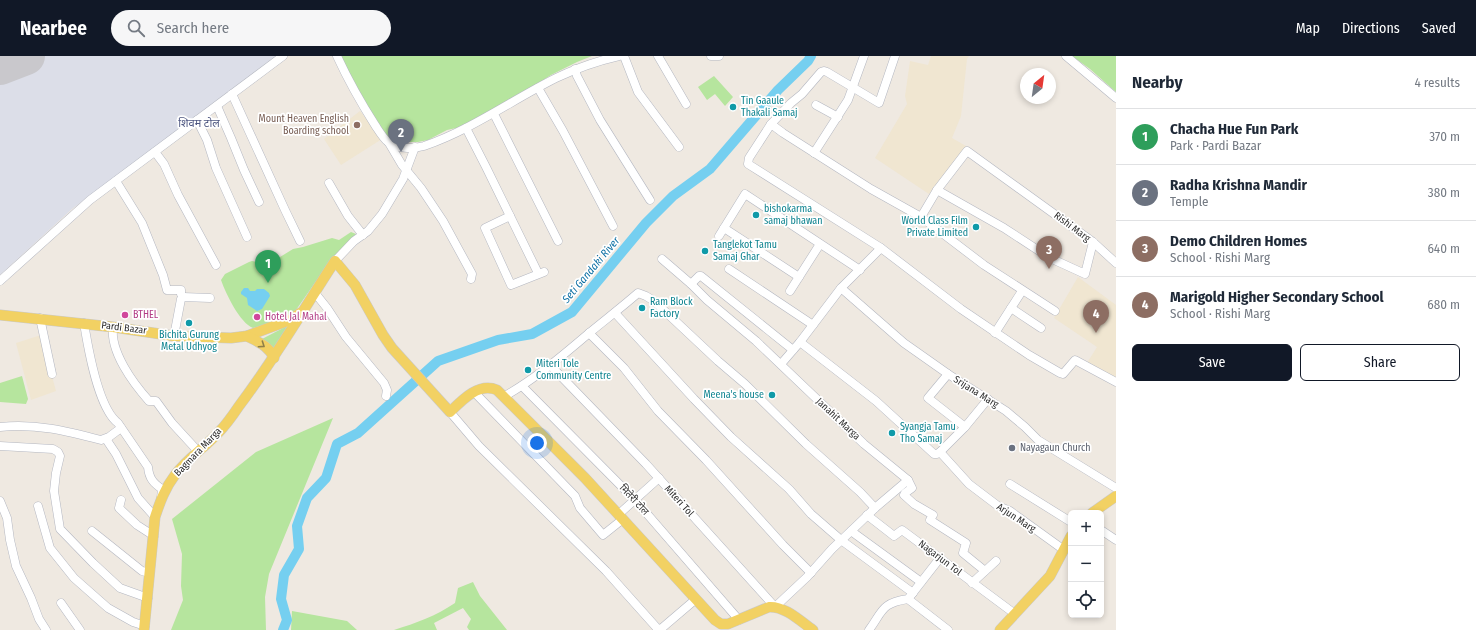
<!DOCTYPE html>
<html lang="en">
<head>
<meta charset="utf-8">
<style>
  :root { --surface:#fff; --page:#f6f6f7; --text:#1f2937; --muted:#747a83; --line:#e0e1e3; --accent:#111827 }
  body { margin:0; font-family:"Fira Sans Condensed","Noto Sans Devanagari",sans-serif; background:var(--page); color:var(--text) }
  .controls { position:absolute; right:12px; bottom:12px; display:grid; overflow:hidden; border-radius:6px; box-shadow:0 2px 6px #0003 }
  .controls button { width:36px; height:36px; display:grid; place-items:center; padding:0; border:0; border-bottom:1px solid var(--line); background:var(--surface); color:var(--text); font:20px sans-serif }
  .compass { position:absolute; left:1020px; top:12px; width:36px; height:36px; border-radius:50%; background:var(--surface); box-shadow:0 2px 6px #0003; rotate:29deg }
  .you { position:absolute; left:537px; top:387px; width:14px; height:14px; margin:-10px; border:3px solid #fff; border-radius:50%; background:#1a73e8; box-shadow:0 0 0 6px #1a73e833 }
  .badge { display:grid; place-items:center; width:26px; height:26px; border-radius:50%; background:var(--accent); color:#fff; font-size:13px; font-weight:700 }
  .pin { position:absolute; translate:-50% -33px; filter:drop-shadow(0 1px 2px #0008) }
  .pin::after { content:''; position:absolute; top:21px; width:14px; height:12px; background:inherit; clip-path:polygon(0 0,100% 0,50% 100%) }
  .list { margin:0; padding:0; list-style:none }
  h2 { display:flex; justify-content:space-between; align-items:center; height:52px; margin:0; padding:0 16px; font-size:17px }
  h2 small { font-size:13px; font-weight:400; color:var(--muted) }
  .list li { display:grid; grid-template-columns:26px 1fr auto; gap:12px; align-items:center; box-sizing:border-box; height:56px; padding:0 16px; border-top:1px solid var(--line) }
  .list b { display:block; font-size:15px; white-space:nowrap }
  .list p { margin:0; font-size:13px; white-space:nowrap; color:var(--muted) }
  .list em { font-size:13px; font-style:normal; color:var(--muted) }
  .actions { display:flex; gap:8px; padding:12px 16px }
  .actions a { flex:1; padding:9px 0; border:1px solid var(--accent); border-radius:6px; text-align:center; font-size:14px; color:var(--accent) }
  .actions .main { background:var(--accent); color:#fff }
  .icon { flex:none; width:22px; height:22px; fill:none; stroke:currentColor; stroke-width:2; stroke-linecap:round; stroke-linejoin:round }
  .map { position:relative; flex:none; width:1116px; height:574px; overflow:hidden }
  header { display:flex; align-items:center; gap:24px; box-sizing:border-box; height:56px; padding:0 20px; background:var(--accent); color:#fff }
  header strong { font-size:19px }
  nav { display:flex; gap:22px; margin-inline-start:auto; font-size:14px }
  .search { width:280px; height:36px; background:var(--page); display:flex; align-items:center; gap:10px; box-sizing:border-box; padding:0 14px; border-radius:22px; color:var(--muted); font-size:15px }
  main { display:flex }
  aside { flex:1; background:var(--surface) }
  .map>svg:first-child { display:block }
  .education { fill:#f0e6d1 }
  .airport { fill:#dcdee8 }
  .green { fill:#b6e59e }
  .water { fill:#75cff0 }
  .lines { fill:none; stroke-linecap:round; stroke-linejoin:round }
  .river { stroke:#75cff0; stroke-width:10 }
  .runway { stroke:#c9c8cc; stroke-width:38 }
  .minor-casing { stroke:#b4b7c1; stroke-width:9 }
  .major-casing { stroke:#c9c9c9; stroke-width:11 }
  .minor { stroke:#fff; stroke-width:8 }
  .major { stroke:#f2d163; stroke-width:10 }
  .oneway { stroke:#908048 }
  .culture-dot { fill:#0f9aa8; stroke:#fff; stroke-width:1.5 }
  .education-dot { fill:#8d6e63; stroke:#fff; stroke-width:1.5 }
  .hotel-dot { fill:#d1479c; stroke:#fff; stroke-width:1.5 }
  .worship-dot { fill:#6b7280; stroke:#fff; stroke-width:1.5 }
  .labels { text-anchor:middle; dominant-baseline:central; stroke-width:3.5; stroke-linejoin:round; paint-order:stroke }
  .culture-label { font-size:10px; fill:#0d838f; stroke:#fff; text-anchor:start }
  .education-label { font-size:10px; fill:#785e54; stroke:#fff; text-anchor:end }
  .street-label { font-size:10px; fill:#2e2e2e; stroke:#fff }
  .hotel-label { font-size:10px; fill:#b23c85; stroke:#fff; text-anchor:start }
  .worship-label { font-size:10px; fill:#5b616d; stroke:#fff; text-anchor:start }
  .neighbourhood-label { font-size:11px; fill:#4d5680; stroke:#fff }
  .water-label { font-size:11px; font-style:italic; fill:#0d6fa3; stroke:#fff }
</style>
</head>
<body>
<header>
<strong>Nearbee</strong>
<div class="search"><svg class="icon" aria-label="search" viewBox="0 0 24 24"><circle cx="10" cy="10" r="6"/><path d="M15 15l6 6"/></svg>Search here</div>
<nav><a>Map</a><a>Directions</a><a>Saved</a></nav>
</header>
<main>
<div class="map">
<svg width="1116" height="574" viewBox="0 0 1116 574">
  <rect width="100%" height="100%" fill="#efe9e1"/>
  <!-- education -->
  <g class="education">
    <path d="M931,0H969L967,3L961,60L952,82L966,90L929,138L875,102L907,48L905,40L910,5L928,9Z"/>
    <path d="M360,55L382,83L341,109L324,83Z"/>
    <path d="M1078,221L1116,249V326L1087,307L1097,291L1054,262Z"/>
    <path d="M41,279L56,335L31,344L16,287Z"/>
  </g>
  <!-- airport -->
  <path class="airport" d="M0,0H276L72,153L0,219Z"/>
  <!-- green -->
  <g class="green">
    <path d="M339,0H592L577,6L551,19L520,39L461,71L447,74L428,84L418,86H394L389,83L365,49Z"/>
    <path d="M1072,0H1116V36L1090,13Z"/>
    <path d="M714,20L733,41L725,50L715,38L707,44L698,31Z"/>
    <path d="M351,176L356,178L328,208L296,254L275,266L253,272C240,267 226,238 221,224L225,218L249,206L252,205L264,207L280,201L293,193L303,191L332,182L339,184Z"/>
    <path d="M287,270L288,271L276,292H273L262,283Z"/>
    <path d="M22,320L28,343L26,348L0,346V327Z"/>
    <path d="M333,362L269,518L265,541L266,574H171L183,544L181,530L182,498L172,463L256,396Z"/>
    <path d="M473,526L480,540L507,574H469L467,571L471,563L463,552L434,567L437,574H394C416,567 436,560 455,547L458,532Z"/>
    <path d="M292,555L347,565L357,574H291Z"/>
  </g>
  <!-- water -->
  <path class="water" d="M244,232H248L250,235H255L257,233H264L269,237L270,240L262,253L257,255L248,249L247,242L241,238V236Z"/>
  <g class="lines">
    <!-- river -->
    <path class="river" d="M283,574L287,564L281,543L284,519L299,493L297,470L307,442L326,422L337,388L358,377L438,305L498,284L532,278L572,256L646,167L673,140L710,113L778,34L808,5L811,0"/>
    <!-- runway -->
    <path class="runway" d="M0,10L26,0"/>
    <defs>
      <g id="minor">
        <path d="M337,0C348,24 361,47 375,69C379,75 383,82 388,86C396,93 414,93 424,90C471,74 512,44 556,22C577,12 597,5 619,0"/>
        <path d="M624,0L638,36L679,91"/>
        <path d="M658,0L686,48"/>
        <path d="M711,0H719"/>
        <path d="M895,0L879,47L827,16L824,15L821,16L802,38L791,47L771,68L749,102L748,108L881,192L961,253L1029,299L1060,317L1063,318L1075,304L1116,326"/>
        <path d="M1066,0L1116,42"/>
        <path d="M575,13L577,20L600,64L650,144"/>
        <path d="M538,32L563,75L613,170"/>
        <path d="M232,38L285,154L300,185"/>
        <path d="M816,49L838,61"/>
        <path d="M217,50L231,82L244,114L259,146"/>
        <path d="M494,58L558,185"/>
        <path d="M197,64L207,84L216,112L247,181"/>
        <path d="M771,68L783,77L871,133L921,161L984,209L1055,255"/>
        <path d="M466,72L486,111L538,217"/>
        <path d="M389,87L402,109L421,132L443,165L472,218L471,223"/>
        <path d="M155,96L164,108L178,139L216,209"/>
        <path d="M814,97L848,44L864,0"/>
        <path d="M116,125L142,167L163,219L167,234H181V238L183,241"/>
        <path d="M329,127L348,160L363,179"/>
        <path d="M937,134L1004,172L1050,202L1085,218L1093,186"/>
        <path d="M510,160L485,172L511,229L544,216"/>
        <path d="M921,161L937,134L967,95L1093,186L1116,207"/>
        <path d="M724,172L799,221"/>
        <path d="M719,180L745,138L860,214"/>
        <path d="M662,203L691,228L707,244L756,285L864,388L908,424L912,432L905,437L904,439L914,448L933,459L930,464L966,487L963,497L985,515"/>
        <path d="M335,205L354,185L368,175L382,158L403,123L415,91"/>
        <path d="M729,213L813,269"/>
        <path d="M0,225L90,144L283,0"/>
        <path d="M691,228L699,220H701L793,294"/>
        <path d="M841,232L904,287L948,318L1006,355L1025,371L1038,384L1116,432"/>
        <path d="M790,235L820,188"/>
        <path d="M315,237L327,252L346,281L384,327L387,334L386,340"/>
        <path d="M1011,252L1041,272"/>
        <path d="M615,257L694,343L731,381L789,433L811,458L841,484L913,537"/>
        <path d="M40,262L52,318"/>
        <path d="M84,267C88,292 98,352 118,367L148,411C149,422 153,427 162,433L161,443"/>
        <path d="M113,271C110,296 133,327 149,345H156L172,367L195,392L196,397"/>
        <path d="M589,277L624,312L658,355L706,404L783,489L811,517"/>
        <path d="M995,277L1022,235"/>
        <path d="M174,280L181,243L183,241L210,242"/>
        <path d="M800,286L876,345L934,398H937L940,396L969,428L998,450L1010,455L1064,494"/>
        <path d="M781,308L800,286L841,232L881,192"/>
        <path d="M551,310L646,408L775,551L807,521L832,493L851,475L875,452L908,424"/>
        <path d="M948,318L928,342L965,371"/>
        <path d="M522,330L635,444L739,564"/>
        <path d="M474,336L575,440L580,452L603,479L623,463"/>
        <path d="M505,340C536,322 561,301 588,278C605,264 622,251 638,237L646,240L654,245L718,305L745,328L806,388L860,436L875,452"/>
        <path d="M450,356L479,390L606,515L656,571L659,573L662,572L696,543"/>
        <path d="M0,371C35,367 67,375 101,384L109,381L121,372"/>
        <path d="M106,383L116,398L138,442L155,461"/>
        <path d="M0,390L53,393L58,396L60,400L56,417L54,435L60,473L93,507L120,532L148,542"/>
        <path d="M940,396L965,371L988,343"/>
        <path d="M1010,428L1071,466"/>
        <path d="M121,444L119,452L137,469L154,480"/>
        <path d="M0,445L7,462L10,484L16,510L31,542L39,563L46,574"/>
        <path d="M38,450L50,492L74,522L108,552L133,566L145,570"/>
        <path d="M619,458L659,422"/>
        <path d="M867,459L894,480L902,474L1015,558"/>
        <path d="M1101,474L1116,484"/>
        <path d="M92,475L142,515L150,517"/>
        <path d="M851,475L921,526"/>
        <path d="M972,527L996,505"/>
        <path d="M908,543L948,574"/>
        <path d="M61,547L80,574"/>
        <path d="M869,574C883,555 881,547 908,543L940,502"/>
      </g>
      <g id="major">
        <path d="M0,259L113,271L174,280L231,282L247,280L290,264L300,257"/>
        <path d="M247,280C258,286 269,290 274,302"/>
        <path d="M1092,457L1116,440"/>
        <path d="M144,574L155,461C160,446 165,432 175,419C187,403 204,392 218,377C226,369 233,359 239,350C274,304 303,254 335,205L355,229L383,279L392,292L450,356C462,344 479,326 497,334L585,422L715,564L721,568H728L769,551C785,550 800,565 813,574"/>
        <path d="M1000,574L1050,520L1071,480"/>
      </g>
    </defs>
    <!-- minor casing -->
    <use href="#minor" class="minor-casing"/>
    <!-- major casing -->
    <use href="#major" class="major-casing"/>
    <!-- minor -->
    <use href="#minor" class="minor"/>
    <!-- major -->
    <use href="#major" class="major"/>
  </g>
  <!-- one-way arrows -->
  <defs><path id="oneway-chevron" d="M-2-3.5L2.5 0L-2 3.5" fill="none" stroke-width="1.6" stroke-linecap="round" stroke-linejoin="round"/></defs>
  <use class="oneway" href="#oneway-chevron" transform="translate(262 289) rotate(34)"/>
  <!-- markers -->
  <g class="culture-dot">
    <circle cx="733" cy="51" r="4"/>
    <circle cx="756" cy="159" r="4"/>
    <circle cx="976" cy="171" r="4"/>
    <circle cx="705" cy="195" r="4"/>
    <circle cx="642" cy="252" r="4"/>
    <circle cx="189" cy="267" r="4"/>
    <circle cx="528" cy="314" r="4"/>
    <circle cx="772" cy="339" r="4"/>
    <circle cx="892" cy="377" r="4"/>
  </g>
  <circle class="education-dot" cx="357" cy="69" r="4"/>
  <g class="hotel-dot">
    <circle cx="125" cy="259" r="4"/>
    <circle cx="257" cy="261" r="4"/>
  </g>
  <circle class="worship-dot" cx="1012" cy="392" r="4"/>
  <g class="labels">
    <!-- culture labels -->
    <g class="culture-label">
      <text x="741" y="45">Tin Gaaule<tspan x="741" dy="12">Thakali Samaj</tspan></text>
      <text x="764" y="153">bishokarma<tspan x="764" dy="12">samaj bhawan</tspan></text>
      <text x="968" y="165" text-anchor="end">World Class Film<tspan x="968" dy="12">Private Limited</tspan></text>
      <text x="713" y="189">Tanglekot Tamu<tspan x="713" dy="12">Samaj Ghar</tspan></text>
      <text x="650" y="246">Ram Block<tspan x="650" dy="12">Factory</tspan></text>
      <text x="189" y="279" text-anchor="middle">Bichita Gurung<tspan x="189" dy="12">Metal Udhyog</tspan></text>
      <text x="536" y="308">Miteri Tole<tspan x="536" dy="12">Community Centre</tspan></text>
      <text x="764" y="339" text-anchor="end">Meena's house</text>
      <text x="900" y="371">Syangja Tamu<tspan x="900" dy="12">Tho Samaj</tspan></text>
    </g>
    <!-- education labels -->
    <g class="education-label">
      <text x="349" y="63">Mount Heaven English<tspan x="349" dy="12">Boarding school</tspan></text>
    </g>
    <!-- street labels -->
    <g class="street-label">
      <text transform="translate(1072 171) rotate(37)">Rishi Marg</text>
      <text transform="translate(124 272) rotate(7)">Pardi Bazar</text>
      <text transform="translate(976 336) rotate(32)">Srijana Marg</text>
      <text transform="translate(838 363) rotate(43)">Janahit Marga</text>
      <text transform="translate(198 396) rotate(-46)">Bagmara Marga</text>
      <text transform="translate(634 444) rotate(47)">मितेरी टोल</text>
      <text transform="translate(679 445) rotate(48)">Miteri Tol</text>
      <text transform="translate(1016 462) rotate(33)">Arjun Marg</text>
      <text transform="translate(940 502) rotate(37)">Nagarjun Tol</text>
    </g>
    <!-- hotel labels -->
    <g class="hotel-label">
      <text x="133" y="259">BTHEL</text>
      <text x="265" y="261">Hotel Jal Mahal</text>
    </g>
    <!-- worship labels -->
    <g class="worship-label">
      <text x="1020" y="392">Nayagaun Church</text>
    </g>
    <!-- neighbourhood labels -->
    <g class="neighbourhood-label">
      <text x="199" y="67">शिवम टोल</text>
    </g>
    <!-- water labels -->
    <g class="water-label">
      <text transform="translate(591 214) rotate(-50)">Seti Gandaki River</text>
    </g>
  </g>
</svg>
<div class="controls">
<button>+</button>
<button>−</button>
<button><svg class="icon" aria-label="locate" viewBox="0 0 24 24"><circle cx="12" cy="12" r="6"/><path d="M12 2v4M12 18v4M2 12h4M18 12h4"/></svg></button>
</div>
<svg class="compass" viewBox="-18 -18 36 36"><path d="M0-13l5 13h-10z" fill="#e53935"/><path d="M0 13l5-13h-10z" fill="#747a83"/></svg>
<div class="you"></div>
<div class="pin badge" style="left:268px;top:227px;background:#2e9e5b">1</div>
<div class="pin badge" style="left:401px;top:96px;background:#6b7280">2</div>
<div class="pin badge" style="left:1049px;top:213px;background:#8d6e63">3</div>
<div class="pin badge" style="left:1096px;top:277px;background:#8d6e63">4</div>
</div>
<aside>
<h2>Nearby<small>4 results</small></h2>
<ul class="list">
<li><span class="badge" style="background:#2e9e5b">1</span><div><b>Chacha Hue Fun Park</b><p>Park · Pardi Bazar</p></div><em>370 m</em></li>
<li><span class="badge" style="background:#6b7280">2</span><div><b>Radha Krishna Mandir</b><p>Temple</p></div><em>380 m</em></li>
<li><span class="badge" style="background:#8d6e63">3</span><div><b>Demo Children Homes</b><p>School · Rishi Marg</p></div><em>640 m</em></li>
<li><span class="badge" style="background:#8d6e63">4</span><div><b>Marigold Higher Secondary School</b><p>School · Rishi Marg</p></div><em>680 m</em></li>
</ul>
<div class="actions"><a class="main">Save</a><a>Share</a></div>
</aside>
</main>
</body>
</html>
